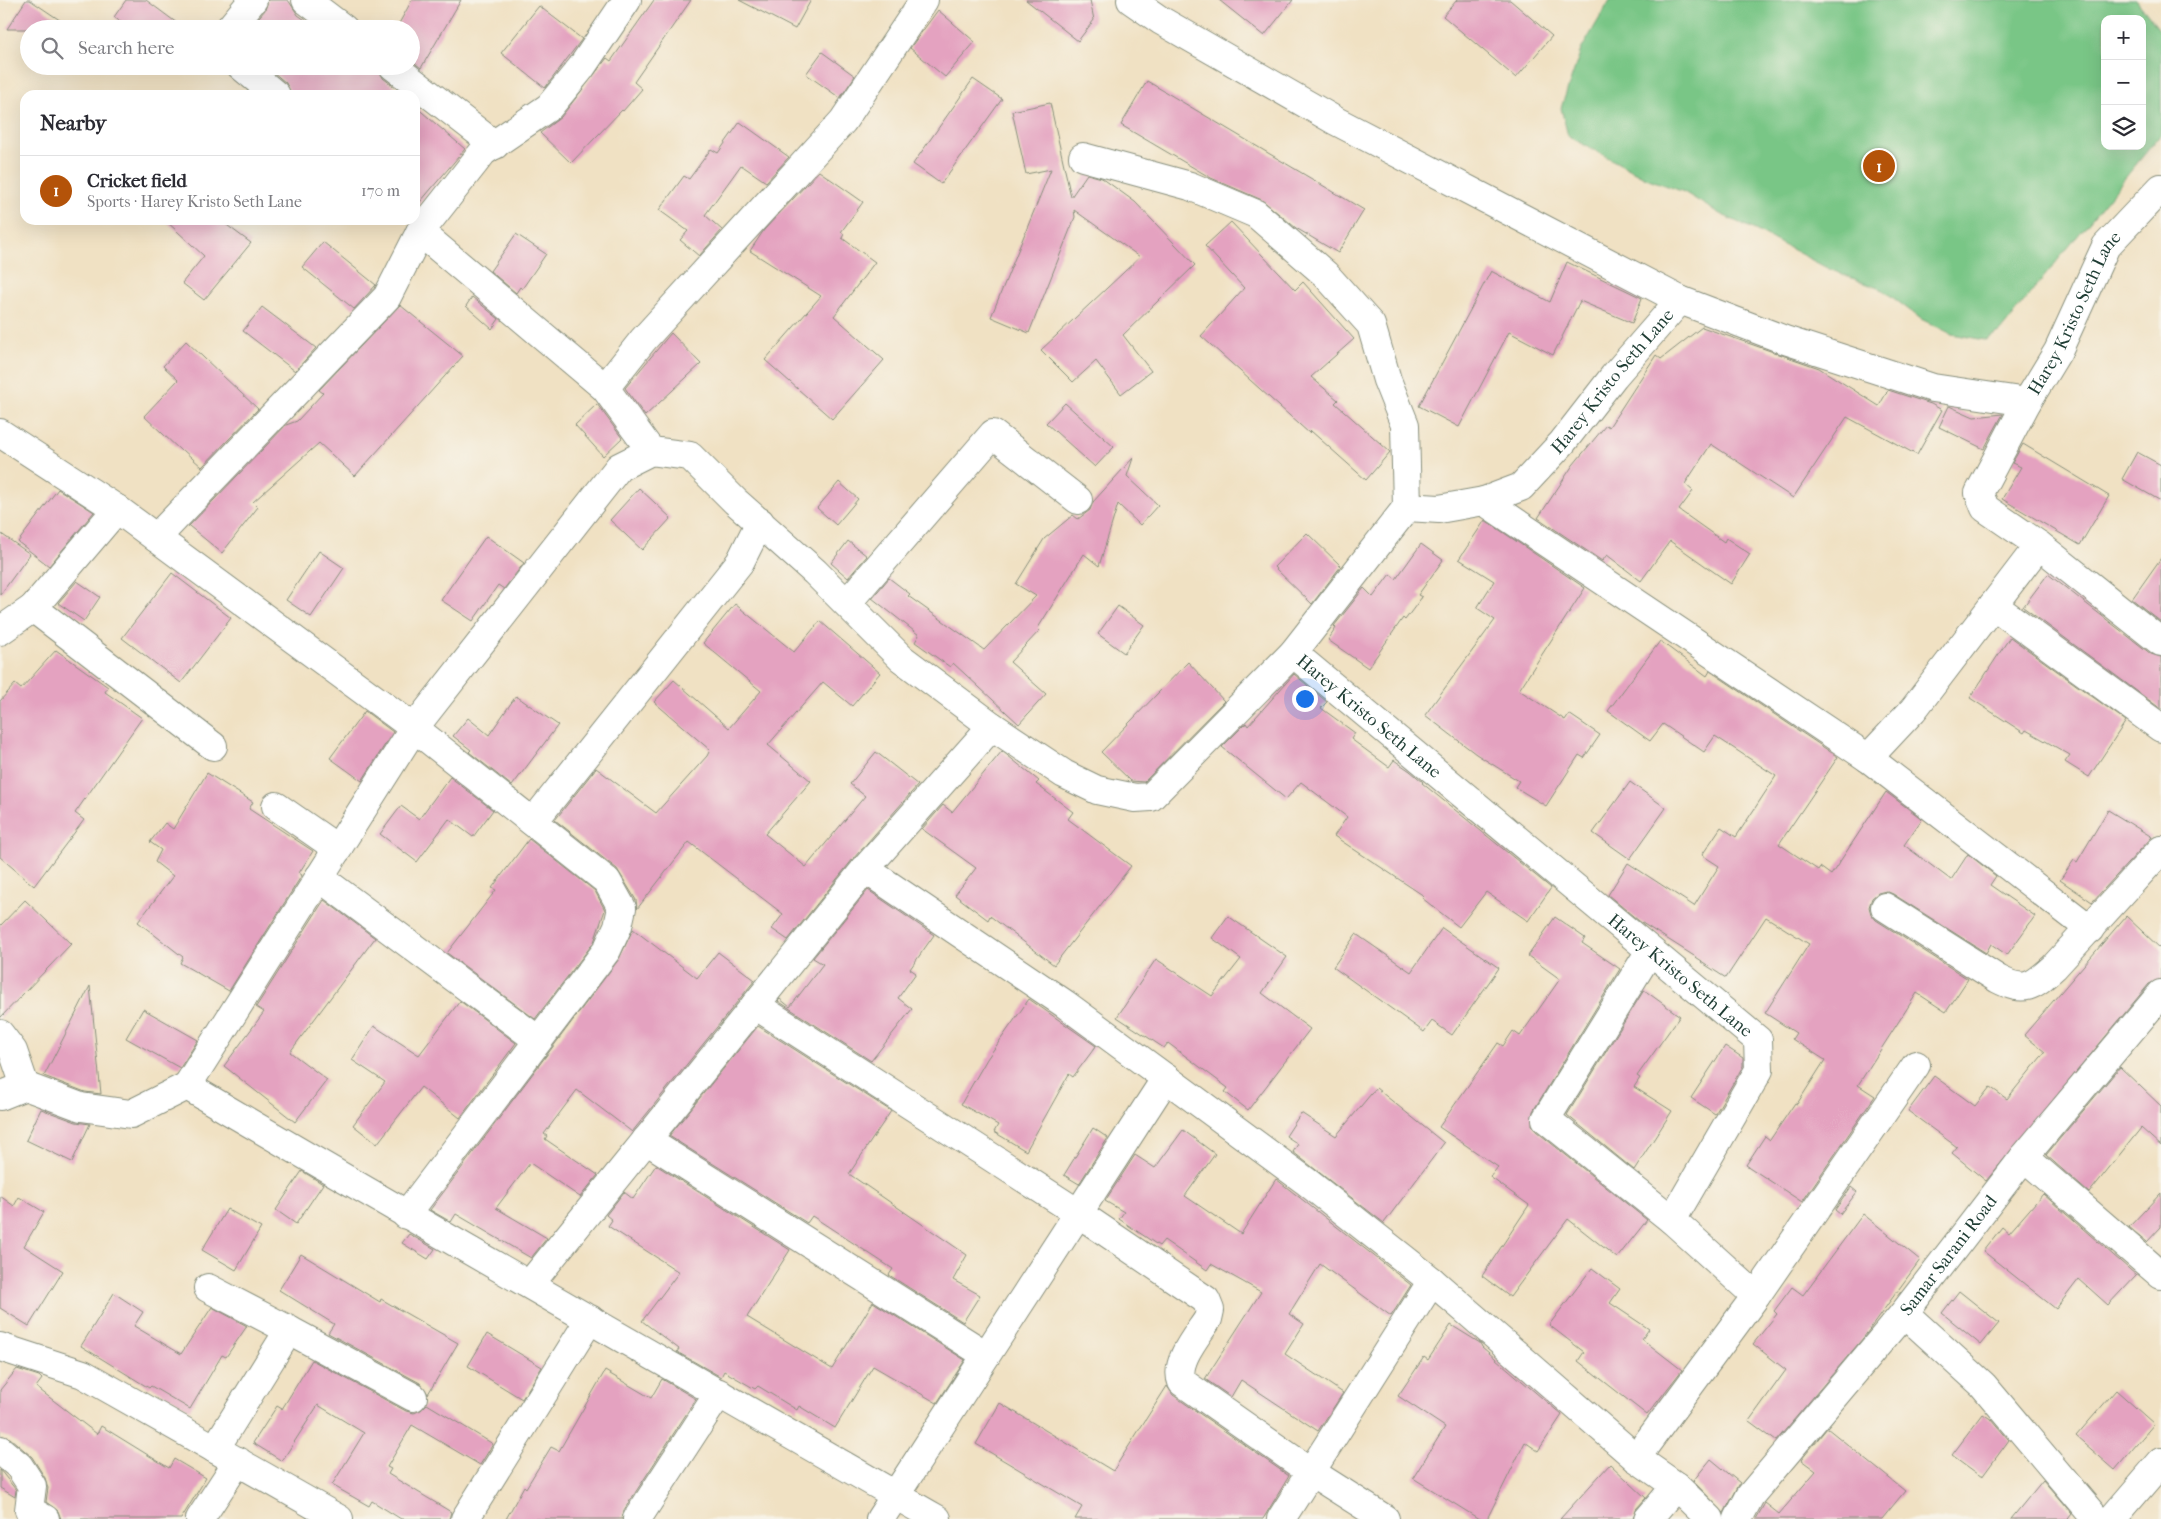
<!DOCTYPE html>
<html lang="en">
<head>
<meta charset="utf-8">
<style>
  :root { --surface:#fff; --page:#f7f7f7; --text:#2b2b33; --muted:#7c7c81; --line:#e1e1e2; --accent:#b45309 }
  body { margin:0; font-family:"IM FELL French Canon",serif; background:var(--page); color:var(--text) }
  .controls { position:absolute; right:15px; top:15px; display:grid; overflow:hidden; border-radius:10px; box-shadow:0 5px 20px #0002 }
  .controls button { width:45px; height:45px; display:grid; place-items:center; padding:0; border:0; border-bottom:1px solid var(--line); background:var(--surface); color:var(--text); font:25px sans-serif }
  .you { position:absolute; left:1304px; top:698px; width:18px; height:18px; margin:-12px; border:4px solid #fff; border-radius:50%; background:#1a73e8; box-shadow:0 0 0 8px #1a73e833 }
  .badge { display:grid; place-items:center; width:32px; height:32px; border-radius:50%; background:var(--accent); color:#fff; font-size:16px; font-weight:700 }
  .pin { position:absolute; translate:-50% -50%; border:2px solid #fff; box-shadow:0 1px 5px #0006 }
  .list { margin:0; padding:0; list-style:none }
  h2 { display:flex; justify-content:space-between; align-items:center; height:65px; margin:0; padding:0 20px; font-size:21px }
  h2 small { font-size:16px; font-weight:400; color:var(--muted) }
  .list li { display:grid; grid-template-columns:32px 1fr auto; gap:15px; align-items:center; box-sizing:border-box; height:70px; padding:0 20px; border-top:1px solid var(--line) }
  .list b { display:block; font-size:19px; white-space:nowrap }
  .list p { margin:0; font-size:16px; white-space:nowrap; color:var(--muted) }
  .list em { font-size:16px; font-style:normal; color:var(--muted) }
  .icon { flex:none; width:28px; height:28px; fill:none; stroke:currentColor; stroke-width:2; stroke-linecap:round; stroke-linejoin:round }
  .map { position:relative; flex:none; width:2161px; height:1519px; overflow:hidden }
  .search { position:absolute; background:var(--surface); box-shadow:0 5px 20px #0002; left:20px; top:20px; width:400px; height:55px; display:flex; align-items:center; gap:12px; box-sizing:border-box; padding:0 18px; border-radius:28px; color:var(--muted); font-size:19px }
  .panel { position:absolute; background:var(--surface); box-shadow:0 5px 20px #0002; left:20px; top:90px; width:400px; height:135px; border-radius:15px }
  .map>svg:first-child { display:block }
  .green { fill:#79c686; stroke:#4c825d; fill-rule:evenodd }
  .building { fill:#e4a2c0 }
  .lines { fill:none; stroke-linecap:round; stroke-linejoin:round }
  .minor-casing { stroke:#888f7c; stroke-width:30 }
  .minor { stroke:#fff; stroke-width:28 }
  .labels { text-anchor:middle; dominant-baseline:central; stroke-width:4; stroke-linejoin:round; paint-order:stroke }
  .street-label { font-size:18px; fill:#1f3d34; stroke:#f7f3e8 }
</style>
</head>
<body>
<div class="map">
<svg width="2161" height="1519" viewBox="0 0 2161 1519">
  <rect width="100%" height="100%" fill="#f7f3e8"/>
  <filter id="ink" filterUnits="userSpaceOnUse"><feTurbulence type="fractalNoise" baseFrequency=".02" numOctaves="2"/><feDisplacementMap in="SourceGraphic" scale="10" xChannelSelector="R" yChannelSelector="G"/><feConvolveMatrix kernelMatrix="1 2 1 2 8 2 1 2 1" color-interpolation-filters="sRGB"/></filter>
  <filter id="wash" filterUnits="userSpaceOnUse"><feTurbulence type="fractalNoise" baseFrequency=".0096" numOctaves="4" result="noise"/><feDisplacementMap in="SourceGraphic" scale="20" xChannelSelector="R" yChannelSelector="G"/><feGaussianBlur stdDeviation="1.12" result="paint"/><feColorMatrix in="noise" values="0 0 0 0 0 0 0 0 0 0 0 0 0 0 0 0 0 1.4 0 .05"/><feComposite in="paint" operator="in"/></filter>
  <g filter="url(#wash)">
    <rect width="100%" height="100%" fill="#f0e1c3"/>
    <!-- green -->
    <path class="green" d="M1610,0H2136L2161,32V134L1999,332L1985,340L1952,334L1921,319L1883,290L1829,269L1755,230L1720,214L1684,192L1646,178L1568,136L1561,108L1581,50ZM2105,19H2142V146H2105Z"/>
    <g id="blocks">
      <!-- building -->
      <g class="building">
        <path d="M26,0H30L73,29H7Z"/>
        <path d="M126,0H146L185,29H130L114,17Z"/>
        <path d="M268,0H288L298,15L318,29H249L265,10Z"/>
        <path d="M412,0H461L421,68L411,60V29H396Z"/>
        <path d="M654,0H691L634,82L642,89L623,111L622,110L571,163L540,133L561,117L607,58L611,61Z"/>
        <path d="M739,0H811L795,29Z"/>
        <path d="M1026,0H1090L1094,20L1078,41Z"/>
        <path d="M1219,0H1293L1264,36Z"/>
        <path d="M1457,0H1510L1552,36L1516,78L1443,16Z"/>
        <path d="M539,6L582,39L545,88L501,53Z"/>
        <path d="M938,10L975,42L945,77L910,48Z"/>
        <path d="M822,52L855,76L840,98L806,74Z"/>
        <path d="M266,66H378L383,78L405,95H291L286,83Z"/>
        <path d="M973,79L1002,99L941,184L913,164Z"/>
        <path d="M1147,81L1364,210L1338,253L1296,228L1262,200L1211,178L1121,125Z"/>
        <path d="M1050,103L1071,197L1087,174L1102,178L1135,202L1195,265L1123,335L1151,371L1121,394L1096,361L1073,382L1041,350L1140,257L1074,210L1075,217L1029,333L991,317L1051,169L1026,174L1012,111Z"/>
        <path d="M415,106L465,149L415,208Z"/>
        <path d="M740,122L789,157L766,182L741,165L705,215L722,230L699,256L680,240L688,231L659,210L684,176L689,179L711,149L718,153Z"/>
        <path d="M819,171L863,202L841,232L844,234L842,238L875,262L834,316L884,360L832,419L765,360L821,296L750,251L764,230Z"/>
        <path d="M165,220H220L251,243L204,300L182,283L204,256Z"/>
        <path d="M1231,222L1295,290L1303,282L1354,339L1311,377L1338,400L1335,403L1390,452L1366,480L1311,431L1309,433L1201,336L1244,288L1205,246Z"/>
        <path d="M516,234L546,254L522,289L520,287L516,293L490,271Z"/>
        <path d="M323,242L376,285L354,309L302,267Z"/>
        <path d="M1567,262L1642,298L1632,323L1580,301L1553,355L1509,332L1459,427L1419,406L1491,271L1550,302Z"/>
        <path d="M472,297L499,319L492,329L466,306Z"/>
        <path d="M400,305L463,356L355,476L319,443L253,502L258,507L222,553L189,526L286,425L297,421L323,393L319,390Z"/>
        <path d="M262,307L316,348L295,371L243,331Z"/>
        <path d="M1702,327L1819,368L1879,406L1888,390L1931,404L1942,410L1917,455L1847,417L1793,498L1711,444L1685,484L1693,491L1679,510L1724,542L1726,538L1750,554L1731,584L1670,541L1641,581L1607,555L1602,561L1538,518L1573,465L1606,425L1609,427L1656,355L1661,359Z"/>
        <path d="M671,333L701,364L645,416L625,388Z"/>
        <path d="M186,341L258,409L202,467L183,450L181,451L144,416L178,380L163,366Z"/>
        <path d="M1065,403L1114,447L1095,467L1046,423Z"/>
        <path d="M597,404L622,438L603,456L575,425Z"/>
        <path d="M1949,406L1974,417L2003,414L1984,449L1939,427Z"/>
        <path d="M2023,444L2109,496L2080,545L2002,499L2021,467L2012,463Z"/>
        <path d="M2137,452L2161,465V501L2122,479Z"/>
        <path d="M1133,458L1127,476L1158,505L1140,525L1118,504L1099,566L1084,554L1038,628L1040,630L1010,662L1046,694L1019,724L953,663L950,667L915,642L919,635L872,598L889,578L910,594L908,596L984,650L1036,596L1016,584L1044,539L1073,515L1078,519L1090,510L1093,502Z"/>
        <path d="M839,482L858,499L836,525L817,508Z"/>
        <path d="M639,488L671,518L642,550L610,520Z"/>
        <path d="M58,489L94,512L49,566L18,542Z"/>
        <path d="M1485,520L1585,588L1519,690L1565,720L1569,714L1600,735L1584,758L1579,755L1546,806L1515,787L1519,781L1476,754L1425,715L1495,620L1477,608L1494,581L1459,559Z"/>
        <path d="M0,533L30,554L0,595Z"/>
        <path d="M1307,533L1341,566L1312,604L1274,567Z"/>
        <path d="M486,536L524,563L504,589L498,585L473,621L441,600Z"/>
        <path d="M848,541L867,556L848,578L831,563Z"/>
        <path d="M1421,544L1443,560L1418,595L1422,597L1405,620L1403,618L1368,668L1328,640L1336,628L1334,626L1364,588L1373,597L1390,574L1396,579Z"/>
        <path d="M319,551L344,568L311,617L286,600Z"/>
        <path d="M2161,558V622L2132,599Z"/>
        <path d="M172,573L231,618L181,683L122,638Z"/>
        <path d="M2048,574L2151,654L2161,657V709L2023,607Z"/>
        <path d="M77,581L100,597L84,621L58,603Z"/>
        <path d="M735,604L794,652L820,621L880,673L852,706L823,682L768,745L811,781L765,834L806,867L865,796L850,784L876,752L918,785L853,859L788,940L772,929L783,914L689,842L637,909L636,900L617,869L555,820L596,768L656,813L707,756L710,750L654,702L674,680L729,728L761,691L703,643Z"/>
        <path d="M1118,606L1144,625L1124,653L1098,634Z"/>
        <path d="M2010,637L2126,721L2089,777L2065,762L2070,755L2026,730L2024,733L1970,698Z"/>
        <path d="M1660,641L1707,676L1710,671L1838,757L1779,844L1818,870L1820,867L1831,875L1886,792L1922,819L1904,845L1951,880L1968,854L1996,876L1990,885L2035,916L2007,955L1991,944L1986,953L1893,894L1886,891L1878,893L1872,898L1869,907L1871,914L1876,920L1968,979L1946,1012L1917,993L1858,1085L1875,1096L1802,1202L1746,1165L1765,1136L1770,1140L1795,1103L1797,1104L1825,1060L1792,1039L1796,1033L1765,1013L1809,944L1766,917L1726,978L1701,962L1702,961L1639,921L1608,895L1628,863L1694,906L1719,866L1702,855L1721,827L1736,837L1776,776L1715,736L1704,752L1663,724L1650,741L1608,711Z"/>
        <path d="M56,650L108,687L105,692L142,718L75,813L84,820L34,886L0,857V701L15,684L21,689Z"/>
        <path d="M1188,662L1224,701L1144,782L1131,781L1101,752Z"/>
        <path d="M1294,674L1327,702L1321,708L1355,733L1351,739L1389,767L1394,760L1410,771L1423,782L1422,783L1551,888L1528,921L1486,892L1459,927L1422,898L1424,896L1334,836L1347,817L1301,782L1286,799L1222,747L1246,723L1248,726Z"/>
        <path d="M516,696L558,725L512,786L469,752L471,750L453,736L468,718L489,735Z"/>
        <path d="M365,711L393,732L362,781L330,758Z"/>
        <path d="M1002,751L1039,781L1036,784L1073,812L1068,819L1131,866L1054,965L990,916L988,920L955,895L976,868L922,829L943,805L952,812Z"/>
        <path d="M207,773L253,802L249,809L313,851L299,873L302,875L229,991L180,963L183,957L138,922L173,876L155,862L161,850L150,842L165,823L173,829Z"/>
        <path d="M450,777L493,810L473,837L449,819L417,862L380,834L401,806L419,819Z"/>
        <path d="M1630,782L1666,808L1630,859L1593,833Z"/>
        <path d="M2108,810L2152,837L2092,902L2060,880L2074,860L2077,862Z"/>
        <path d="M529,839L595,891L605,910L594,942L535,1019L447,953L496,890L492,888Z"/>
        <path d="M868,890L934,935L910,969L916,973L898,998L912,1009L871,1061L778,1001L780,999L790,1007L823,964L813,958Z"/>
        <path d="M25,900L71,944L0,1018V926Z"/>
        <path d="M324,900L375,938L290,1052L327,1080L295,1122L224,1066L264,1012L256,1007Z"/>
        <path d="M1228,916L1287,957L1262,993L1310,1029L1248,1110L1225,1092L1228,1088L1168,1043L1164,1048L1117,1017L1156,959L1212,996L1241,959L1212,938Z"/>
        <path d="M2126,916L2161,949V979L2149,984L1986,1181L1952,1153L1957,1147L1908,1111L1934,1076L1975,1106L1990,1087L2007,1099L2045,1052L2024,1035Z"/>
        <path d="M1555,917L1585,938L1582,943L1620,969L1533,1111L1532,1125L1536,1131L1647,1220L1617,1258L1568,1219L1510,1297L1482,1276L1529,1205L1490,1177L1498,1167L1439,1127L1498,1043L1503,1046L1513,1031L1520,1036L1560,979L1528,956Z"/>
        <path d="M1442,928L1499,968L1452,1035L1432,1021L1424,1032L1333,967L1356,934L1411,972Z"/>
        <path d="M633,929L697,978L718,952L755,980L632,1132L577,1090L544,1134L547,1136L545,1139L598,1175L580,1197L530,1163L496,1208L547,1238L531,1258L456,1214L451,1222L430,1210L619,959Z"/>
        <path d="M90,986L101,1094L85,1092L44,1076Z"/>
        <path d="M1644,990L1680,1016L1637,1076L1640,1078L1634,1087L1672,1111L1634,1170L1567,1115Z"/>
        <path d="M1029,999L1096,1046L1073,1077L1069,1074L1026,1151L994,1132L998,1125L961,1104L987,1059Z"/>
        <path d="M460,1001L516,1043L460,1118L421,1087L377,1144L353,1125L385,1082L352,1060L374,1026L419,1055Z"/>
        <path d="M143,1009L198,1040L180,1068L126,1038Z"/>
        <path d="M758,1026L891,1111L849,1174L967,1255L953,1280L980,1295L963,1322L889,1275L893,1269L812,1216L807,1223L669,1136Z"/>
        <path d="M1725,1046L1743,1058V1066L1715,1114L1691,1098Z"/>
        <path d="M2120,1067L2161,1106V1146L2141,1128L2089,1193L2046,1155Z"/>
        <path d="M1376,1088L1444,1143L1384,1223L1293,1152L1298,1144L1286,1136L1301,1113L1336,1136Z"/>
        <path d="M41,1109L76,1122L90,1124L72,1162L26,1140Z"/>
        <path d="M1093,1128L1108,1138L1079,1184L1064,1175Z"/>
        <path d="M1183,1130L1215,1154L1185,1196L1241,1234L1276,1179L1411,1285L1391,1316L1320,1264L1289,1314L1304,1324L1285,1354L1343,1393L1318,1431L1241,1380L1231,1397L1205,1379L1261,1292L1211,1264L1207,1270L1164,1240L1159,1246L1119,1219L1124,1212L1105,1201L1135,1155L1155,1168Z"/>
        <path d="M656,1165L790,1250L747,1317L832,1369L873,1302L965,1360L937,1403L873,1366L835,1428L799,1406L797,1410L758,1386L755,1389L724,1371L721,1377L677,1352L679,1349L642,1321L679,1272L608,1226L612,1220L606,1215L624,1192L633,1199Z"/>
        <path d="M302,1171L323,1184L296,1224L276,1210Z"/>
        <path d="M1851,1187L1857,1192L1840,1214L1835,1210Z"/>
        <path d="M2161,1193V1227L2147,1242L2129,1227Z"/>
        <path d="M2043,1194L2136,1275L2108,1305L2079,1279L2056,1309L1983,1251L2002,1227L2009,1233Z"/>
        <path d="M0,1196L14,1206L19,1197L44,1212L24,1246L63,1271L29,1326L0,1308Z"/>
        <path d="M227,1209L261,1228L236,1270L202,1250Z"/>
        <path d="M1863,1214L1920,1260L1864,1337L1776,1441L1749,1421L1786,1370L1753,1344L1777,1314L1774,1311L1792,1287L1803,1295Z"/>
        <path d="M409,1234L435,1249L428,1259L402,1243Z"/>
        <path d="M301,1254L380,1302L381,1299L458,1343L428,1394L420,1383L328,1333L334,1324L279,1290Z"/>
        <path d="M1592,1268L1620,1289L1610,1303L1649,1329L1642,1339L1682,1370L1647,1415L1578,1361L1584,1352L1549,1325Z"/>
        <path d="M1959,1291L1999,1323L1981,1345L1942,1313Z"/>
        <path d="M114,1293L143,1312L134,1326L181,1354L212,1307L247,1326L226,1357L222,1355L190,1409L151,1386L149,1388L81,1346Z"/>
        <path d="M1451,1325L1480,1343L1482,1347L1562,1415L1538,1451L1525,1442L1487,1519H1479L1413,1478L1445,1427L1398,1396L1424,1357L1428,1360Z"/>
        <path d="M487,1334L542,1367L522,1399L468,1366Z"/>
        <path d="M312,1360L406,1411L414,1413L421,1410L427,1404L493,1444L480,1465L412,1425L387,1467L391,1469L388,1474L451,1512L449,1519H401L372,1501L369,1506L332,1485L364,1433L318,1405L282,1461L253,1443L277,1406L282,1409Z"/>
        <path d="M17,1369L39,1376L42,1379L36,1387L97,1434L101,1426L169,1468L174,1459L206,1478L181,1519H61L58,1511L46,1502L48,1488L45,1478L32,1457L10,1438L0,1435V1390Z"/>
        <path d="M605,1371L651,1398L662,1379L696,1399L624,1510L622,1519H506L524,1486L526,1488L551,1447L559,1451Z"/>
        <path d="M1167,1386L1173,1395L1289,1476L1263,1519H1075L1082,1507L976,1444L1000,1403L1113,1471Z"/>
        <path d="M2116,1390L2154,1424L2115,1470L2076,1436Z"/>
        <path d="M1983,1414L1992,1420L2009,1440L1982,1477L1952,1455Z"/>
        <path d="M1827,1428L1905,1491L1882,1519H1756L1765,1503L1779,1514L1816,1471L1801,1460Z"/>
        <path d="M1711,1459L1740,1483L1724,1513L1693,1481Z"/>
        <path d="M1610,1464L1646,1498L1636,1509L1633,1519H1560Z"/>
        <path d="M0,1470L16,1490L15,1497L0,1488Z"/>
        <path d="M2043,1480L2072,1514L2068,1519H2011Z"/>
      </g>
    </g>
  </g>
  <g filter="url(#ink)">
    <use href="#blocks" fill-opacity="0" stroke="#888f7c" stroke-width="1"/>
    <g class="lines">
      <defs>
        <g id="minor">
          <path d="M306,0L344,29"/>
          <path d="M1131,0L1160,20L1336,121L1680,300"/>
          <path d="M229,29L253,0"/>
          <path d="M241,66L276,95"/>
          <path d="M393,66L495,145"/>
          <path d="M1083,157L1190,186L1256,214L1325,274L1371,325L1387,380L1405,425L1407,507"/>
          <path d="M420,232L605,388L651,451"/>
          <path d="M605,388L643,340L843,121L924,0"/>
          <path d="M2027,402L1979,493L1985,508L2039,545"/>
          <path d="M0,433L117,509L414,728L187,1086C436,1233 687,1375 937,1519"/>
          <path d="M1484,501L1868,758L1913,710L2039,545L2161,642"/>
          <path d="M156,538L387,297L420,232L483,152L549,107L581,68L627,0"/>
          <path d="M847,603L993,434L1078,500"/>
          <path d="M1993,605L2161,728"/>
          <path d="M33,608L213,746"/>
          <path d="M0,631L33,608L117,509"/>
          <path id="s1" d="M1293,653L1758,1040L1759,1070L1672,1220L1756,1296L1636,1458"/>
          <path d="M1868,758L2090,929"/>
          <path d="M276,806L338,849"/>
          <path d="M533,822L740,562L760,522"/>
          <path d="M865,869L992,726"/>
          <path d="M319,877L538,1040"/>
          <path d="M1885,907L1998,979C2025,993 2032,987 2054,967L2161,850"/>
          <path d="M1650,951L1546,1119L1672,1220"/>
          <path d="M755,1005L1078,1213L1206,1300L1210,1310L1208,1319C1197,1336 1174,1362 1182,1382L1311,1472L1385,1519"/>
          <path d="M0,1034L13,1051L25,1086"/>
          <path d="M0,1096L25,1086L81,1107L131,1114L187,1086"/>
          <path d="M646,1140L986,1355"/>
          <path d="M2024,1157L2161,1275"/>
          <path id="s2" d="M406,1215L607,950L618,926L622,908L607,881L414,728L619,467L651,451L690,456L735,501L815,572L901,658L992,726L1064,774L1097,790L1135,798L1151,797L1293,653L1407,507L1439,509L1484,501L1521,487L1562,443L1614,376L1680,300L1785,340L1933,388L2027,402L2058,351L2106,246L2161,188"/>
          <path d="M530,1284L865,869L1065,1004L1307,1182L1432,1281"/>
          <path d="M208,1288L289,1330L215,1449"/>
          <path d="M1756,1296L1916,1065"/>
          <path d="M1904,1313L1983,1385L2096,1519"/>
          <path d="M289,1330L413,1397"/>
          <path d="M0,1347L83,1374L339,1519"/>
          <path d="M0,1450L19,1466L32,1486L29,1510L45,1519"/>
          <path d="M200,1519L238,1461"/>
          <path d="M465,1519L590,1319"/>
          <path d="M637,1519L719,1393"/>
          <path d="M880,1519L1166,1078"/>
          <path d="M1281,1519L1432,1281L1636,1458L1676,1486L1710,1519"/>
          <path d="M1648,1519L1676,1486"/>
          <path id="s3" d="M1738,1519L1750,1496L1904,1313L2024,1157L2161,994"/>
          <path d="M2112,1519L2161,1462"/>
        </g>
      </defs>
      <!-- minor casing -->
      <use href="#minor" class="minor-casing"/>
      <!-- minor -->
      <use href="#minor" class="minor"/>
    </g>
  </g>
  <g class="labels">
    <!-- street labels -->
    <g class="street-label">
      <text stroke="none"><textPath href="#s2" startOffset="2860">Harey Kristo Seth Lane</textPath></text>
      <text stroke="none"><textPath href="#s2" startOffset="2290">Harey Kristo Seth Lane</textPath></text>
      <text stroke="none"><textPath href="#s1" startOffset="99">Harey Kristo Seth Lane</textPath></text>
      <text stroke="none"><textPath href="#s1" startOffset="504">Harey Kristo Seth Lane</textPath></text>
      <text stroke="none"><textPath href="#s3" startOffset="338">Samar Sarani Road</textPath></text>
    </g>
  </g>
</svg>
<div class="controls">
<button>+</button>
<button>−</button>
<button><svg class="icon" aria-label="layers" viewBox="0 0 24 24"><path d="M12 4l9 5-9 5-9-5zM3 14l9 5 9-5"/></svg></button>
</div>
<div class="you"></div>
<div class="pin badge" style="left:1879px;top:166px">1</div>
<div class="search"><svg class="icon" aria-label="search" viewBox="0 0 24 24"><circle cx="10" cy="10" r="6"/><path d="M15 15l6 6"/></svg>Search here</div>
<section class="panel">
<h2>Nearby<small></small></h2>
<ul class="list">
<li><span class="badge">1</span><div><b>Cricket field</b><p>Sports · Harey Kristo Seth Lane</p></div><em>170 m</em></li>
</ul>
</section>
</div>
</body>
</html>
